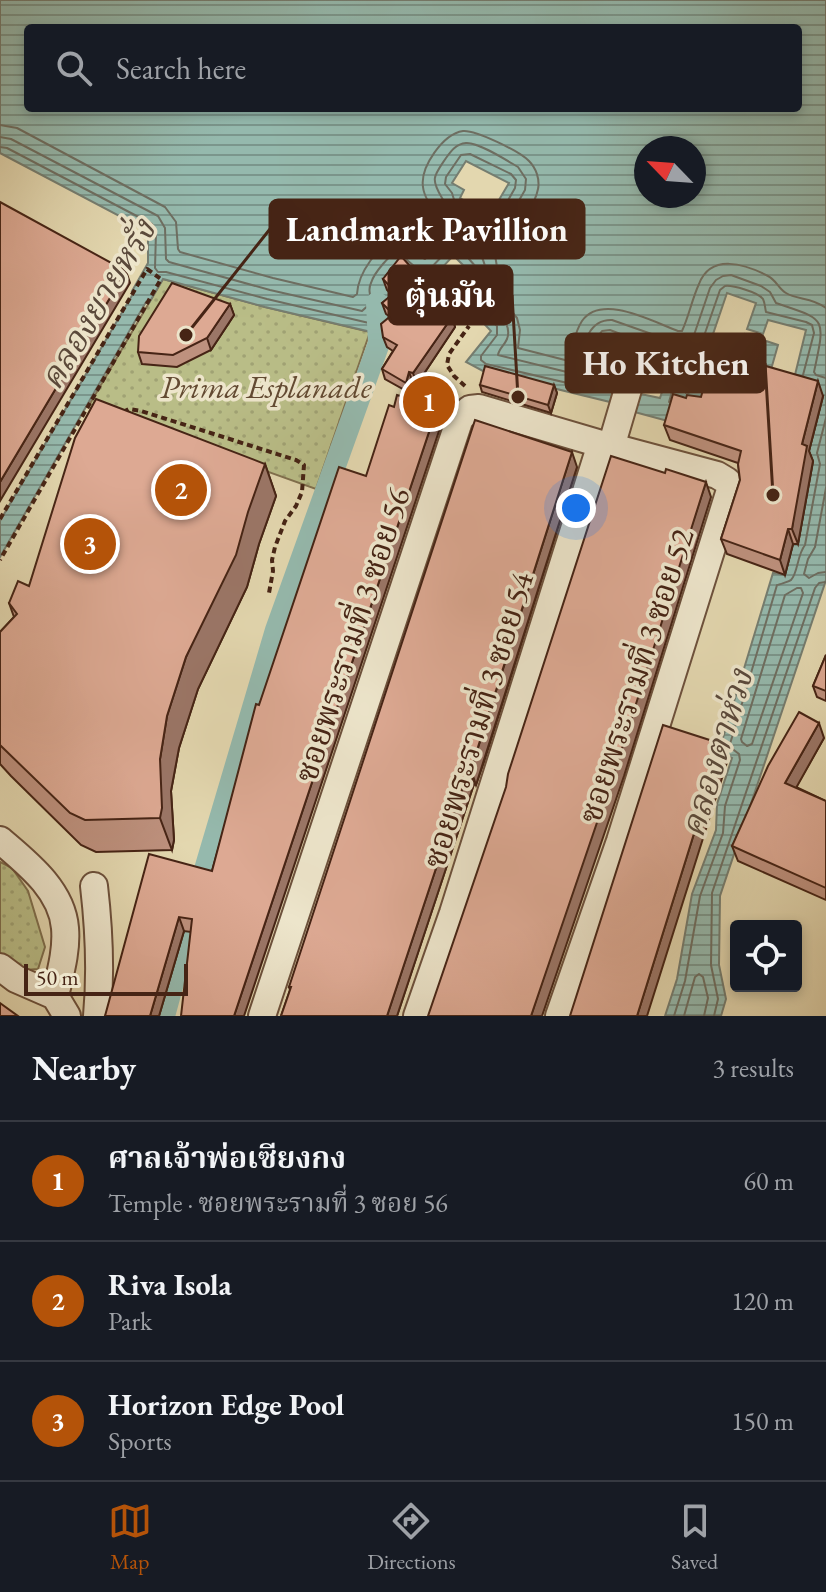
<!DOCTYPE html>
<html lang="en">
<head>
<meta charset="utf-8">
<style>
  :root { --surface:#171b24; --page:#20242c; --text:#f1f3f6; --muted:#9ea1a6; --line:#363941; --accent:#b45309 }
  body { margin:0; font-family:"EB Garamond","Noto Serif Thai",serif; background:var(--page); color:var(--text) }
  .controls { position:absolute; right:24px; bottom:24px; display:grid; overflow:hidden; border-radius:8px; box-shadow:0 4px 12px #0003 }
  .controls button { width:72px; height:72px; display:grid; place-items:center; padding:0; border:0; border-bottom:2px solid var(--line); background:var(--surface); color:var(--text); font:40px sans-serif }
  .compass { position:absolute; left:634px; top:136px; width:72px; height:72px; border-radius:50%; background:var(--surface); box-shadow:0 4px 12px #0003; rotate:295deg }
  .scale { position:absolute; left:24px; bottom:20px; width:164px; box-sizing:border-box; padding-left:8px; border:4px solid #462415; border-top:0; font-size:22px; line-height:28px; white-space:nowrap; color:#462415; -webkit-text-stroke:6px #ede5cb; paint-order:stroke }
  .you { position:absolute; left:576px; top:508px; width:28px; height:28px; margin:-20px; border:6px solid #fff; border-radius:50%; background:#1a73e8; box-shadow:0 0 0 12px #1a73e833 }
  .badge { display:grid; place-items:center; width:52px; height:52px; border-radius:50%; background:var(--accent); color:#fff; font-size:26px; font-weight:700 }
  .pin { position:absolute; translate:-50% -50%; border:4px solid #fff; box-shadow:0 2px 8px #0006 }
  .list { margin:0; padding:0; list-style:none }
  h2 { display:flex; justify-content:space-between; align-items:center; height:104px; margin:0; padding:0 32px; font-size:34px }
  h2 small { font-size:26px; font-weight:400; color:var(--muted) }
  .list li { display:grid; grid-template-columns:52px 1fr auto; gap:24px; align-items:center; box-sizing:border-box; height:120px; padding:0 32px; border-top:2px solid var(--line) }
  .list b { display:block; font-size:30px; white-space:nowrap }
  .list p { margin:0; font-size:26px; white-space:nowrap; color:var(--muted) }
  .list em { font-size:26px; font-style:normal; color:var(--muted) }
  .icon { flex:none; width:44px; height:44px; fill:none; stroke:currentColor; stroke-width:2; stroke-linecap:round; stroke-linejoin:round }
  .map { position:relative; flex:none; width:826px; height:1016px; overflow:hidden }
  .search { position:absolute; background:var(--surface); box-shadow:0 4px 12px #0003; left:24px; right:24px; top:24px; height:88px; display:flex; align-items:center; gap:20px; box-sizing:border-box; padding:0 28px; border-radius:8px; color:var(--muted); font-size:30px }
  .sheet { height:464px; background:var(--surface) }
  nav { display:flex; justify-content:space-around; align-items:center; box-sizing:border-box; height:112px; border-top:2px solid var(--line); background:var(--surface); font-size:22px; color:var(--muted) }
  nav a { display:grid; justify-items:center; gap:4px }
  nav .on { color:var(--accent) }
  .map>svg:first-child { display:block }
  .grass { fill:url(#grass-dots); stroke:#80704e; stroke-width:2 }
  .water { fill:url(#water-rules); stroke:#757d70; stroke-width:2; fill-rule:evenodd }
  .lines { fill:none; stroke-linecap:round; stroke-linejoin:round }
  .shore { stroke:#6e6e61; stroke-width:2 }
  .canal { stroke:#95b9ad; stroke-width:22 }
  .minor-casing { stroke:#6d513c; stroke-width:30 }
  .path { stroke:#462415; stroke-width:4; stroke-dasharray:6 4; stroke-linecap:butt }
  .minor { stroke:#ede5cb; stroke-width:26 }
  .wall { fill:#be917e; stroke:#462415; stroke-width:2 }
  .shaded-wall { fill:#9b7667; stroke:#462415; stroke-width:2 }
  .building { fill:#dda993; stroke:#462415; stroke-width:2 }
  .labels { text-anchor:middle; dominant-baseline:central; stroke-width:7; stroke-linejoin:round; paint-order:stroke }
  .park-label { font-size:32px; font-style:italic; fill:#634a32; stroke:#ede5cb }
  .street-label { font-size:32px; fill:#462415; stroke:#ede5cb }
  .water-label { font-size:34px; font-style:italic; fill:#5a493b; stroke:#ede5cb }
  .leader { fill:none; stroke:#462415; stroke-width:3 }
  .callout-dot { fill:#462415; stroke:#ede5cb; stroke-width:3 }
  .callout { fill:#462415; stroke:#462415; stroke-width:3 }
  .callout-label { font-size:34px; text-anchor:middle; font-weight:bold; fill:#fff }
</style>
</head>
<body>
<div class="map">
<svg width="826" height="1016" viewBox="0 0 826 1016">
  <defs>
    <pattern id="grass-dots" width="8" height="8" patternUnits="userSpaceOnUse" patternTransform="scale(2)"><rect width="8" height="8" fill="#b9bd87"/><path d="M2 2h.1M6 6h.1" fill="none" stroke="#a0a274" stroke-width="1.8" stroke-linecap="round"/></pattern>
    <pattern id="water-rules" width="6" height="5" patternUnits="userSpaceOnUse" patternTransform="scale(2)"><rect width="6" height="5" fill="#95b9ad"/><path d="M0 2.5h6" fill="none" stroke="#7b968c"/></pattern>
  </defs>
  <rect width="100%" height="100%" fill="#e3d7af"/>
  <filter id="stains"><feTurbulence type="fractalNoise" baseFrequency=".0025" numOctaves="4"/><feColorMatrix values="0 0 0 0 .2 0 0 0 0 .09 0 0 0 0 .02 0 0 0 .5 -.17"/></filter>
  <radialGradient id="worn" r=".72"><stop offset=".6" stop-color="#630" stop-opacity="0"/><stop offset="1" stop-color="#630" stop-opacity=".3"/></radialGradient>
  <!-- grass -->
  <g class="grass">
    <path d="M163,279L265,307L370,332L316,489L88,407Z"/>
    <path d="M0,862L12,868L28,891L45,947L38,969L25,970L0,953Z"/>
  </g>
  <!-- water -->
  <path class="water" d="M0,0H826V580L720,896L719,965L726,999L721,1016H665L677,979L692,894L716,830L717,804L732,758L719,751L773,573L785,575L793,544L798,543L813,462L807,459L823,397L792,387L806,330L768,320L763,334L747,329L756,303L727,293L711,340L738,351L745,334L778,345L768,380L707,412L675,423L631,411L635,398L641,394L660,398L672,361L607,337L595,375L610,381L614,390L610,402L483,371L466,362L491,331L472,311L453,321L443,313V302L469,271L457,259L486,213L490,215L509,183L466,161L452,183L464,190L460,198L483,211L454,255L424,287L399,302L382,318L384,335L265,307L163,279L149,303L146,302L0,557V521L134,292L132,291L148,263V231L0,153ZM28,28H798V108H28ZM646,148H694V196H646Z"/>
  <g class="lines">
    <!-- shore -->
    <g class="shore">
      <path d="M0,125L17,128L165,207L176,222L178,249L180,252L273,278L353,297L357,294C358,274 378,243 399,239C408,237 416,240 424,243L440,223V219C433,210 424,198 423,187C420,167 443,134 463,131C476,130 519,151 529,161C536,168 540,179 538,189C533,214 508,234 495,255L498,273L494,290L517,318L520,330L518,348L565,360L569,357C573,346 575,331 582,321C602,293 653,322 678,331H682C689,316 692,299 699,284C711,253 745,264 768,276C776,280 779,289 786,293C797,300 812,297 826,308"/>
      <path d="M0,137L11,139L158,216L165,228L166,259L169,262L270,290L362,311L372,302C370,295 368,289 371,283C374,273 391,252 401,250C411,249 417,255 425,259L440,244L456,218C448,210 447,207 442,198C430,178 434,176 446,158C451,151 456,144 466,143C478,142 506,160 518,167L526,179L525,190L506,223L494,233L481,255C491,278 483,274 477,293C489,302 514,321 507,339C504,346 499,348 498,355L575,374L578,372C583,351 585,319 612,320L677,343C698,356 689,370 683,388L686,393"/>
      <path d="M0,147L7,148L152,224L156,232L155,268L158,272H166L267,299L369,323L373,322L375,314L382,307"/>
      <path d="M407,260L422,273H426L448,250L471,218L470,213L455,203L452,193L445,184L446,177L461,155L470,154L511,174L516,180L515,188L498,218L485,224L483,233L469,256V259L476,267L475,276L451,305V309L455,311L468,304H475L497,326V335L481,356V360L486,364L589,388L592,384L588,377V372L598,336L602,331L610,330L678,356L680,364L669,402"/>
      <path d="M713,350L705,345L704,336L720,290L725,286C732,285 758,292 763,299C765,303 765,308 766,312L806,322L812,325L814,333L803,375"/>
      <path d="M688,393L694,390L703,359L695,347L694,335L710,288L716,280L723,276L731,275L761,286L770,292L776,303C826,320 826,316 814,372L816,375L826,378"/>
      <path d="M826,488L815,547L808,559L804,574L809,578L818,573L826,572"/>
      <path d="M797,588H801L803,593L752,744L747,746L742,742L741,739L785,595Z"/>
      <path d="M674,1016L685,981L700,896L723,833L725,806L740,760L739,754L730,747V744L777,585C778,585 790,581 791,580C798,573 797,555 805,545L820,464L817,453L826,418"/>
      <path d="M684,1016L695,977L699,974L703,977L708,998L704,1016"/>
      <path d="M714,1016L718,999L711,965L712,893L815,588L819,583L826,582"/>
    </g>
    <!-- canal -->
    <path class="canal" d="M164,1016L193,910L276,630L379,343L377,303"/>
    <defs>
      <g id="minor">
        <path d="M611,447L636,362"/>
        <path d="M0,840C27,863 62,890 65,928C67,951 60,974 55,996"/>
        <path d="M94,886C99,929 101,973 97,1016"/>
        <path d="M0,967L16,979L55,996L67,1016"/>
        <path d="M262,1016L460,418L470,409L479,408L601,444L717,475L727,481L730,490L620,841L559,1016"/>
        <path d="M417,1016L453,913L601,444"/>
      </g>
    </defs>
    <!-- minor casing -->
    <use href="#minor" class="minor-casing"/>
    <!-- path -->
    <g class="path">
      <path d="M465,386L454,376L447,365L449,354L469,326"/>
      <path d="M123,412L129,409L141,411L296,460L304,465L302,492L296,506L285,521L275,547L272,560L273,571L269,593"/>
      <path d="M0,519L147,269L161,279L0,560"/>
    </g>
    <!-- minor -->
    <use href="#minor" class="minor"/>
  </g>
  <!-- wall -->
  <g class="wall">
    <path d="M383,279L427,285L430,295L428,298L452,317L455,327L417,384L413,383L410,393L385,379L382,369L393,351L387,347L383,337L390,317L386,314L382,303L392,295L387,290Z"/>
    <path d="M230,304L234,315L211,350L177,367L142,364L138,352Z"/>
    <path d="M480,385H554L557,393L551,413L482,392Z"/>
    <path d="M823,396L809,451L813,461L798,544H793L785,575L727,554L721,539L740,480L738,463L670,440L664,425L686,398Z"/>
    <path d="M442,422L191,932L184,931L159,1016H105L212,871L259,705L366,476Z"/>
    <path d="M265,464L276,496L259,544L247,587L198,689L179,748L171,791L174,840L172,850L96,852L81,845L11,776L0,764V632L14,617L9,603Z"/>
    <path d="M577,467L484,762L476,785L474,784L397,1016H281L290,990L289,987Z"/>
    <path d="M826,655V701L817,697L813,686Z"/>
    <path d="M824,738L796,787L826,801V900L738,861L732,846Z"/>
  </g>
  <!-- shaded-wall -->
  <g class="shaded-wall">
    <path d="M126,271L130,283L0,501V482Z"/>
    <path d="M427,285L430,295L424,302L421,292Z"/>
    <path d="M230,304L234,315L211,350L207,338Z"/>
    <path d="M452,317L455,327L417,384L413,373Z"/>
    <path d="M409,372L413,383L410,393L406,383Z"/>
    <path d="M818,381L823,396L809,451L813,461L798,544L792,529L802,444Z"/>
    <path d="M554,385L557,393L551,413L548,405Z"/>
    <path d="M437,408L442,422L244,1016H234Z"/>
    <path d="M572,452L577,467L476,785L471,770Z"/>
    <path d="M265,464L276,496L259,544L247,587L198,689L179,748L171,791L174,840L172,850L160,818V759L167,716L186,657Z"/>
    <path d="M706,482L711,497L624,776L542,1016H531Z"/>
    <path d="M788,529L793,544L785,575L780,560Z"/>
    <path d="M819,723L824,738L791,797L785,783Z"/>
    <path d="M722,744L728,759L647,1016H637Z"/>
    <path d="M469,769L474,784L397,1016H387Z"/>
    <path d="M179,917L184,931L159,1016H150Z"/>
  </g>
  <!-- building -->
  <g class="building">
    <path d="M0,202L126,271L0,482Z"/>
    <path d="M401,256L427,285L421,292L452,317L413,373L409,372L406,383L382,369L397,345L383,337L381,324L393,314L382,303L395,292L383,279Z"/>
    <path d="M172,283L230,304L207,338L173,355L138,352L139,336Z"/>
    <path d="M714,351L818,381L802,444L807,446L792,529H788L780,560L721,539L740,480L738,464L741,451L664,425L673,394L686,398L687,395L701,397Z"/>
    <path d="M485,366L554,385L548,405L480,385Z"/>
    <path d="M397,395L437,408L234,1016H181L192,919L179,917L150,1016H105L149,854L212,871L256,704L259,705L339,467L366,476L389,405L394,407Z"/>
    <path d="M96,399L265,464L248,512L236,555L186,657L167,716L160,759L162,808L160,818L85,820L70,813L0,745V632L17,614L9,603L18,581L29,586L75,438Z"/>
    <path d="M475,420L572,452L478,747L471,770L469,769L387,1016H281L291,987H289Z"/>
    <path d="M611,456L665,473L666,469L706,482L618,761L531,1016H428L506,787L508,774Z"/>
    <path d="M826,655V691L813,686Z"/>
    <path d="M799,712L819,723L785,783L826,801V888L732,846L768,766Z"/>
    <path d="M663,725L722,744L637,1016H570Z"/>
    <path d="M0,1003L18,1016H0Z"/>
  </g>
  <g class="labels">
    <!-- park labels -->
    <g class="park-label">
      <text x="266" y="387">Prima Esplanade</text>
    </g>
    <!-- street labels -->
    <g class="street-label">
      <text transform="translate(352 635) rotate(-72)">ซอยพระรามที่ 3 ซอย 56</text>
      <text transform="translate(636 676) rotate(-72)">ซอยพระรามที่ 3 ซอย 52</text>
      <text transform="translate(478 720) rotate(-73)">ซอยพระรามที่ 3 ซอย 54</text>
    </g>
    <!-- water labels -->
    <g class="water-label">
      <text transform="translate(97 304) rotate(-59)">คลองยายหรั่ง</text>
      <text transform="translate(716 753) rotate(-73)">คลองตาห่วง</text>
    </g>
  </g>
  <!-- callouts -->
  <path class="leader" d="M186 335L270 229M518 397L512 295M773 495L765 363"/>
  <g class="callout-dot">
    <circle cx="186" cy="335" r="8"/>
    <circle cx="518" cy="397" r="8"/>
    <circle cx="773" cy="495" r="8"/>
  </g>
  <g class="callout">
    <rect x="270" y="200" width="314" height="58" rx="8"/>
    <rect x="389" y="266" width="123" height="58" rx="8"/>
    <rect x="566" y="334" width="199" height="58" rx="8"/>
  </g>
  <g class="callout-label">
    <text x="427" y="241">Landmark Pavillion</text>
    <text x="450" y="307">ตุ๋นมัน</text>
    <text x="666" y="375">Ho Kitchen</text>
  </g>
  <rect width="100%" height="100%" filter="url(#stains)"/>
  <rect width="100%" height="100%" fill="url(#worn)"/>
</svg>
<div class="controls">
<button><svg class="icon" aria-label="locate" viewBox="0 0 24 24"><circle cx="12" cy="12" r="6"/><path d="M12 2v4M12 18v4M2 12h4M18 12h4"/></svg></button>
</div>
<svg class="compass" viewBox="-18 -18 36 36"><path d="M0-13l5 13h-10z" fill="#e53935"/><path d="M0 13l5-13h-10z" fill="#9ea1a6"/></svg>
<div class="scale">50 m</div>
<div class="you"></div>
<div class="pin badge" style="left:429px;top:402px">1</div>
<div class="pin badge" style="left:181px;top:490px">2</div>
<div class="pin badge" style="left:90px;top:544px">3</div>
<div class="search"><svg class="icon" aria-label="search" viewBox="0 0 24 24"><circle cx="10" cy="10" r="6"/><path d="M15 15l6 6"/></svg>Search here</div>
</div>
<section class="sheet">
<h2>Nearby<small>3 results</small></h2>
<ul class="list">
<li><span class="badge">1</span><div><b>ศาลเจ้าพ่อเซียงกง</b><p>Temple · ซอยพระรามที่ 3 ซอย 56</p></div><em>60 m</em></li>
<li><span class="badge">2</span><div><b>Riva Isola</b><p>Park</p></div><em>120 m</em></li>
<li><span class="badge">3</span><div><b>Horizon Edge Pool</b><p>Sports</p></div><em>150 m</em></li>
</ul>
</section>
<nav>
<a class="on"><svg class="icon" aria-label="map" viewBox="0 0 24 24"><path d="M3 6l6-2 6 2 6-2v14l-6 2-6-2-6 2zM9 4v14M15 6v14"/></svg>Map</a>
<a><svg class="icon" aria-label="directions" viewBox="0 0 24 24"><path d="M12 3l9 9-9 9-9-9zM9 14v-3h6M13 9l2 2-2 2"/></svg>Directions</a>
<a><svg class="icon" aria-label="saved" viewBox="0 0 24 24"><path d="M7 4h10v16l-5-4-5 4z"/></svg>Saved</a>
</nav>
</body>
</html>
